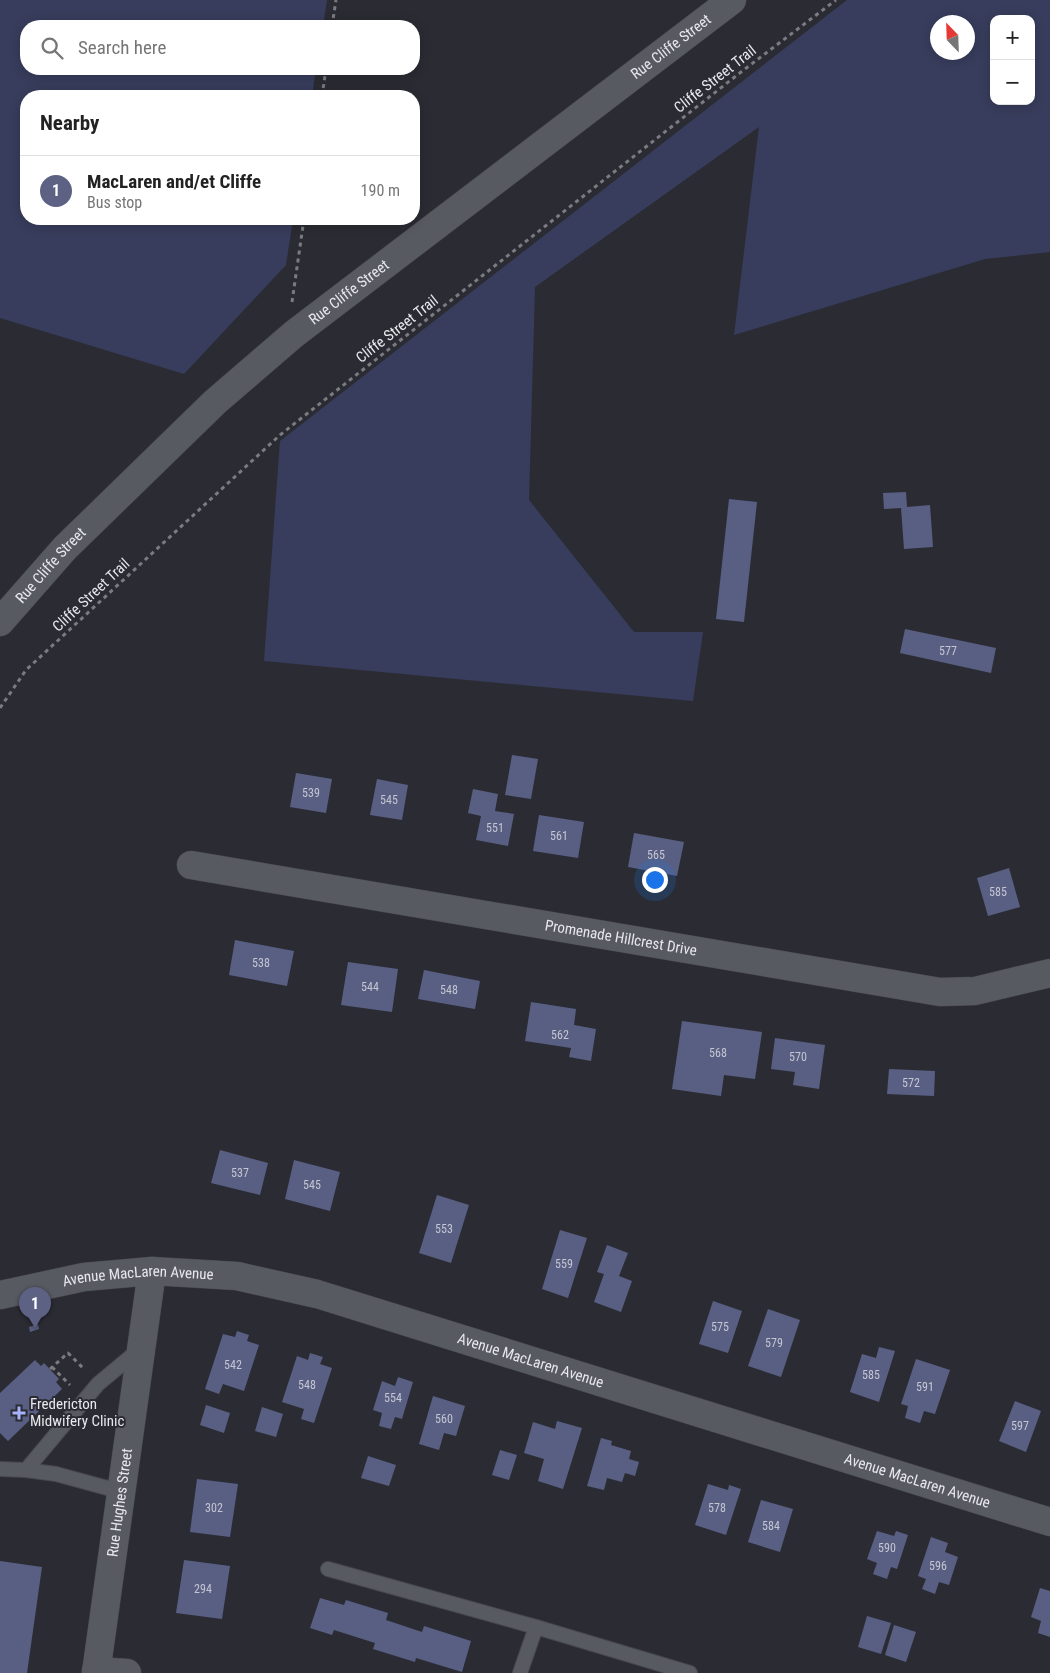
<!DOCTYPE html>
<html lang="en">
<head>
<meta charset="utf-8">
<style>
  :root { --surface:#fff; --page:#f6f6f6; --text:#222; --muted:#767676; --line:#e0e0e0; --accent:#5d6284 }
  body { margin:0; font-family:"Roboto Condensed",sans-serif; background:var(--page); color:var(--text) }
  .controls { position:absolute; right:15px; top:15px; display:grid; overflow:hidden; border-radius:10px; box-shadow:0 2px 12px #0003 }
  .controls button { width:45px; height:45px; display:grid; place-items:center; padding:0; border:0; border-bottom:1px solid var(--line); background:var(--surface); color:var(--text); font:25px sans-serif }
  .compass { position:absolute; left:930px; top:15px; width:45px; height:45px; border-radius:50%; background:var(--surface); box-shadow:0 2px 12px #0003; rotate:337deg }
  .you { position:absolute; left:654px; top:879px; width:18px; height:18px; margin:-12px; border:4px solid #fff; border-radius:50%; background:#1a73e8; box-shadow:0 0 0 8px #1a73e833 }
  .badge { display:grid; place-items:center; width:32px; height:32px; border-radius:50%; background:var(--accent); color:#fff; font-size:16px; font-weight:700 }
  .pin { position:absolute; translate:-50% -41px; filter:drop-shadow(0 1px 2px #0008) }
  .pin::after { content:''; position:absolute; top:26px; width:18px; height:15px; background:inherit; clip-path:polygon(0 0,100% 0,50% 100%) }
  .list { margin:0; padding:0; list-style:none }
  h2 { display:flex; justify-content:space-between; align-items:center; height:65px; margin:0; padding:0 20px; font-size:21px }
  h2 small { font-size:16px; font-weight:400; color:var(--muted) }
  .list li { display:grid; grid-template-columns:32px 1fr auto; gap:15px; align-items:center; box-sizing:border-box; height:70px; padding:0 20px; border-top:1px solid var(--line) }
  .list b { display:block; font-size:19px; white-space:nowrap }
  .list p { margin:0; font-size:16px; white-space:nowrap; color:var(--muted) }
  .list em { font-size:16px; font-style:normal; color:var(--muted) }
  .icon { flex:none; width:28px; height:28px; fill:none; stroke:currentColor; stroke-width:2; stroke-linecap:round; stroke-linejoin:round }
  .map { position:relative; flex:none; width:1050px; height:1673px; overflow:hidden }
  .search { position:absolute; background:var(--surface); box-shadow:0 2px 12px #0003; left:20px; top:20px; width:400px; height:55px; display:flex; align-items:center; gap:12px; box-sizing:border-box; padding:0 18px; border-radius:20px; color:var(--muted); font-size:19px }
  .panel { position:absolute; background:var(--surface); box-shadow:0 2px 12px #0003; left:20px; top:90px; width:400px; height:135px; border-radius:20px }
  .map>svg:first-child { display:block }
  .green { fill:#383d5d; fill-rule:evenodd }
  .building { fill:#595f83 }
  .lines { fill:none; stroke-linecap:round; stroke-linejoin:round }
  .service-casing { stroke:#46484d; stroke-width:16 }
  .minor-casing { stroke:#46484d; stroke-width:29 }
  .tertiary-casing { stroke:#46484d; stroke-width:29 }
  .secondary-casing { stroke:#46484d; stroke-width:29 }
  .path { stroke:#7b7c82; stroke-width:3; stroke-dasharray:4 4; stroke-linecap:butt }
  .service { stroke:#585a62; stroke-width:14 }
  .minor { stroke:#585a62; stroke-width:28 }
  .tertiary { stroke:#585a62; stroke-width:28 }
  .secondary { stroke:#585a62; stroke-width:28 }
  .poi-dot { fill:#a6b1fc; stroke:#2b2c33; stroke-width:2 }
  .labels { text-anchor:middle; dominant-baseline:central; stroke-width:4; stroke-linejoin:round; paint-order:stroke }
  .number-label { font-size:12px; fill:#c4c6d2 }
  .street-label { font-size:15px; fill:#e7e8ed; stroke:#2b2c33 }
  .poi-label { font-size:15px; fill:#e7e8ed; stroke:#2b2c33; text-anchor:start }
</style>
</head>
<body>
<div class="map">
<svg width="1050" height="1673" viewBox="0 0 1050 1673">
  <rect width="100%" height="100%" fill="#2b2c33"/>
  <!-- green -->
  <g class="green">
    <path d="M0,0H327L323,26H26V69H316L312,96H26V219H293L286,265L184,374L0,318Z"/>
    <path d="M847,0H1050V252L985,259L734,335L759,127L535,287L529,500L634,632H703L693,701L264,661L280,441ZM994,19H1031V101H994ZM938,22H968V52H938Z"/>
  </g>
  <!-- building -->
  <g class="building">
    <path d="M906,492L907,507L930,505L933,547L904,549L901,508L884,509L883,493Z"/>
    <path d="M729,499L757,502L744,622L716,619Z"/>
    <path d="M905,629L996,648L991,673L900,653Z"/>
    <path d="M512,755L538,759L531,799L505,795Z"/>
    <path d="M296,773L332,779L326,813L290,807Z"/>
    <path d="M377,779L408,785L402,820L370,815Z"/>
    <path d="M473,789L498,794L495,811L514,814L508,846L476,840L481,816L468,813Z"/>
    <path d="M539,815L584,822L578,858L533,851Z"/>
    <path d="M634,833L684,842L677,876L628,867Z"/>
    <path d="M1009,868L1020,907L988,916L977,878Z"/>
    <path d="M235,940L294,951L287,986L229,975Z"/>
    <path d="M348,962L398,969L392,1012L341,1005Z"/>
    <path d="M424,970L480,981L475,1009L418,999Z"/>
    <path d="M531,1002L576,1009L574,1025L596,1029L591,1061L569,1057L571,1048L525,1041Z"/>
    <path d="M682,1021L762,1032L755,1079L724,1075L721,1096L672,1089Z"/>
    <path d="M775,1038L825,1045L819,1089L793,1085L795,1072L771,1069Z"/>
    <path d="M889,1069L935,1071L934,1096L887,1094Z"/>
    <path d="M220,1150L268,1163L260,1195L211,1183Z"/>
    <path d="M294,1160L340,1172L330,1211L285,1199Z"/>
    <path d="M437,1195L469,1205L451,1263L419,1253Z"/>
    <path d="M560,1230L587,1238L568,1298L542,1289Z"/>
    <path d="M607,1245L628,1253L619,1276L632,1281L621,1312L594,1302L604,1274L597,1272Z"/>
    <path d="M713,1301L742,1311L728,1353L699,1344Z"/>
    <path d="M768,1309L800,1320L781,1377L748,1366Z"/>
    <path d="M38,1324L39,1329L30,1332L29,1327Z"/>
    <path d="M237,1331L249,1335L247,1341L259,1345L244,1391L223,1384L219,1394L205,1389L223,1334L235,1337Z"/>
    <path d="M879,1347L895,1351L879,1402L850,1392L862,1354L876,1358Z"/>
    <path d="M310,1353L323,1357L320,1364L332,1368L314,1423L301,1419L304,1409L282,1402L297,1356L308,1360Z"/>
    <path d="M916,1359L950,1370L935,1414L924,1411L920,1423L905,1418L908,1406L901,1404Z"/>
    <path d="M35,1360L41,1366L44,1363L59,1379L56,1382L62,1389L8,1441L0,1433V1393Z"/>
    <path d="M398,1377L413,1382L402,1419L395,1417L391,1429L379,1426L382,1413L373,1410L382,1381L395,1386Z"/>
    <path d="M433,1396L465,1406L456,1436L444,1433L439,1450L419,1444Z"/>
    <path d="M1015,1401L1041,1411L1026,1452L999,1441Z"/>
    <path d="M206,1405L230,1413L224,1433L200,1425Z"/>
    <path d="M262,1407L283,1414L276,1437L255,1431Z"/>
    <path d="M557,1421L582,1428L563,1489L538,1481L544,1459L524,1453L533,1422L555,1429Z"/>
    <path d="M601,1438L612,1441L611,1445L631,1451L629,1459L639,1462L635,1476L625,1473L622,1482L607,1478L604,1490L587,1486Z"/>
    <path d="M500,1450L517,1455L509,1480L492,1475Z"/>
    <path d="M368,1456L396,1465L389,1486L361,1478Z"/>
    <path d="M197,1479L238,1484L230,1537L190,1532Z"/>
    <path d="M708,1484L728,1490L729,1485L741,1489L726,1535L695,1525Z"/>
    <path d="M761,1500L793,1509L780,1552L748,1542Z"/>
    <path d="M877,1531L894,1536L896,1531L908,1535L897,1569L891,1567L887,1579L873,1574L877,1563L867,1559Z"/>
    <path d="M931,1537L948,1543L945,1552L958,1557L949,1585L939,1582L935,1594L922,1589L926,1579L918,1576Z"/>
    <path d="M184,1560L230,1566L222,1619L176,1613Z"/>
    <path d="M0,1561L42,1567L27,1673H0Z"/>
    <path d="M1040,1588L1050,1591V1637L1038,1633L1041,1621L1031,1617Z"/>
    <path d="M320,1598L344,1605L346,1600L388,1613L386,1620L422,1632L424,1626L471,1641L462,1672L416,1658L415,1662L373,1649L375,1643L334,1630L332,1635L310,1628Z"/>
    <path d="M867,1616L891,1623L881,1654L858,1647Z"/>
    <path d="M894,1625L916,1632L906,1662L885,1655Z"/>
  </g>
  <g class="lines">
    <defs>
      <g id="service">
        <path d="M0,1469L26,1470L56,1474L122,1492"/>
        <path d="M26,1470L98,1384L140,1349"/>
        <path d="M328,1569L536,1627L690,1673"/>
        <path d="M520,1673L536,1627"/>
      </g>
      <g id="minor">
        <path id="s1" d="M191,865L940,992L975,991L1050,973"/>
        <path d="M96,1671L127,1673"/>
        <path id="s2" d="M96,1673L152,1271"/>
      </g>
      <g id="tertiary">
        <path id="s3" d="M0,1295L84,1277L152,1271L237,1276L317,1294L1050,1522"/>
      </g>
      <g id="secondary">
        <path id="s4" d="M0,622L65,548L215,402L294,334L732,0"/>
      </g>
    </defs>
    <!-- service casing -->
    <use href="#service" class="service-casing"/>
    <!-- minor casing -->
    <use href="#minor" class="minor-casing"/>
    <!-- tertiary casing -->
    <use href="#tertiary" class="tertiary-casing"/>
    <!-- secondary casing -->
    <use href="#secondary" class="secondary-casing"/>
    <!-- path -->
    <g class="path">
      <path d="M332,26L336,0"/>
      <path d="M322,96L326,69"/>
      <path d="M292,302L304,219"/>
      <path d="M0,708L26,670L280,435L741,72L836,0"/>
      <path d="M52,1367L70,1385"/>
      <path d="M50,1369L68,1353L84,1369"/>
    </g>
    <!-- service -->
    <use href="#service" class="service"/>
    <!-- minor -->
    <use href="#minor" class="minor"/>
    <!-- tertiary -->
    <use href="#tertiary" class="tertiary"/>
    <!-- secondary -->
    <use href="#secondary" class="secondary"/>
  </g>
  <!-- markers -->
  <path class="poi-dot" d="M16.5 1405.5h5v5h5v5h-5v5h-5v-5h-5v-5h5z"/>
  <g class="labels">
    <!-- number labels -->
    <g class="number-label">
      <text x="948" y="651">577</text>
      <text x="311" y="793">539</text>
      <text x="389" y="800">545</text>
      <text x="495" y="828">551</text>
      <text x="559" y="836">561</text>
      <text x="656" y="855">565</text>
      <text x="998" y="892">585</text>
      <text x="261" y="963">538</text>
      <text x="370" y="987">544</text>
      <text x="449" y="990">548</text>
      <text x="560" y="1035">562</text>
      <text x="718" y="1053">568</text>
      <text x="798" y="1057">570</text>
      <text x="911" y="1083">572</text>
      <text x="240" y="1173">537</text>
      <text x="312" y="1185">545</text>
      <text x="444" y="1229">553</text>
      <text x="564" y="1264">559</text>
      <text x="720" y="1327">575</text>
      <text x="774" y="1343">579</text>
      <text x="233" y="1365">542</text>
      <text x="871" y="1375">585</text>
      <text x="307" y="1385">548</text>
      <text x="925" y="1387">591</text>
      <text x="393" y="1398">554</text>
      <text x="444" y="1419">560</text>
      <text x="1020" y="1426">597</text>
      <text x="214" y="1508">302</text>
      <text x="717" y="1508">578</text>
      <text x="771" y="1526">584</text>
      <text x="887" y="1548">590</text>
      <text x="938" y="1566">596</text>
      <text x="203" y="1589">294</text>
    </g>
    <!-- street labels -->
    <g class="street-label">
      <text stroke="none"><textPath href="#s4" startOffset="886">Rue Cliffe Street</textPath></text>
      <text transform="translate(715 79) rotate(-38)">Cliffe Street Trail</text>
      <text stroke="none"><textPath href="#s4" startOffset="481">Rue Cliffe Street</textPath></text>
      <text transform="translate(397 329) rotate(-38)">Cliffe Street Trail</text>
      <text stroke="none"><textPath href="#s4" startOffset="76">Rue Cliffe Street</textPath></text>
      <text transform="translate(91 595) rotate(-43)">Cliffe Street Trail</text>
      <text stroke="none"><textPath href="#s1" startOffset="436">Promenade Hillcrest Drive</textPath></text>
      <text stroke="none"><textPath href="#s3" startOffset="140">Avenue MacLaren Avenue</textPath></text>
      <text stroke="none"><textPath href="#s3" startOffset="545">Avenue MacLaren Avenue</textPath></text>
      <text stroke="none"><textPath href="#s3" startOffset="950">Avenue MacLaren Avenue</textPath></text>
      <text stroke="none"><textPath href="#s2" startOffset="172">Rue Hughes Street</textPath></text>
    </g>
    <!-- poi labels -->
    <g class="poi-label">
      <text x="30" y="1404">Fredericton<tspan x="30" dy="17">Midwifery Clinic</tspan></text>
    </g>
  </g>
</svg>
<div class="controls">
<button>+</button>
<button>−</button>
</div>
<svg class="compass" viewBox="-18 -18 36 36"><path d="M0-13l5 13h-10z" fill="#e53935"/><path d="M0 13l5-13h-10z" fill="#767676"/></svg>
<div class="you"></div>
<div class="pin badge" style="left:35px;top:1328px">1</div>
<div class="search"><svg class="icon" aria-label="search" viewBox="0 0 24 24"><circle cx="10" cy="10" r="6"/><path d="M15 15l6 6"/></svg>Search here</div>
<section class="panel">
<h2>Nearby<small></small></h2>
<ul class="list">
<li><span class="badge">1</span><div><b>MacLaren and/et Cliffe</b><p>Bus stop</p></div><em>190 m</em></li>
</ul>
</section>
</div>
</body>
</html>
